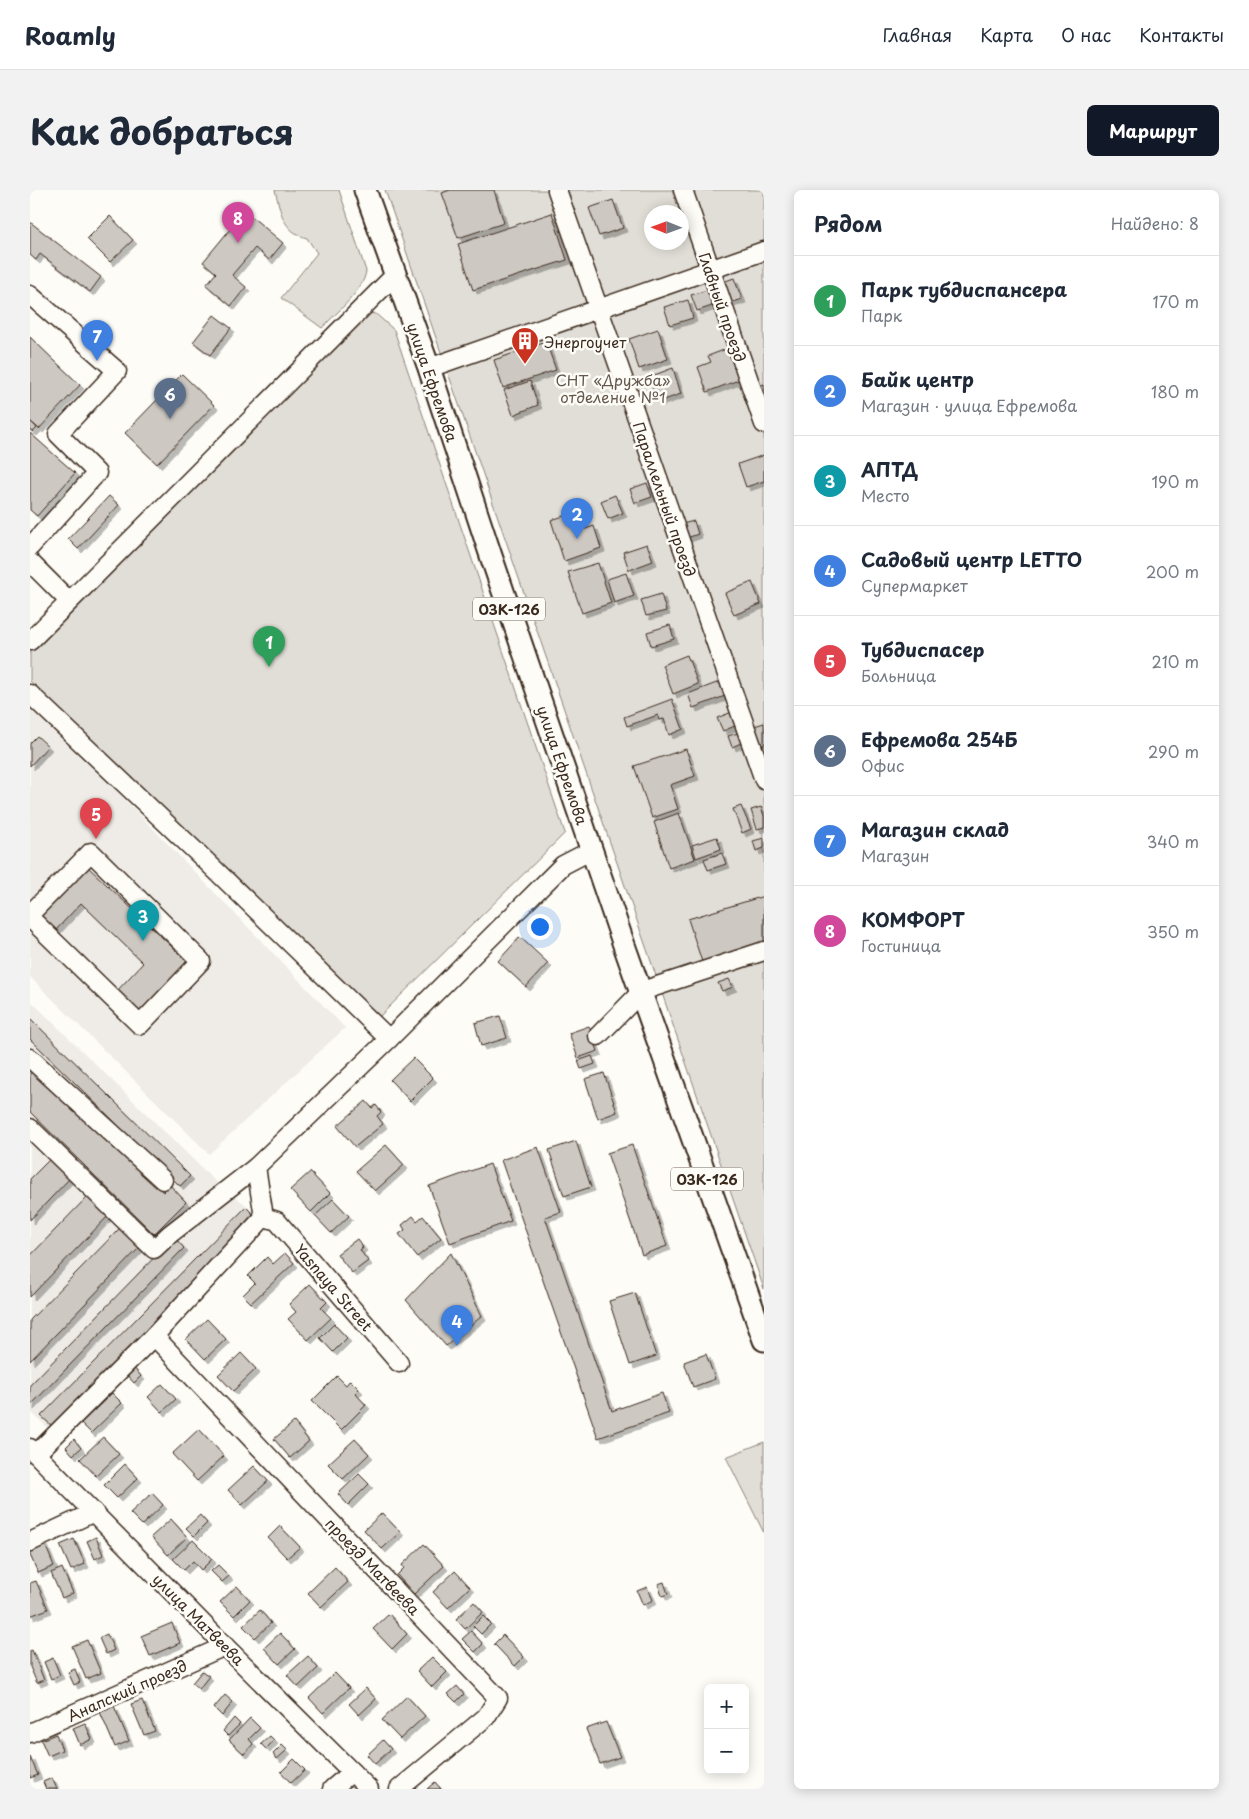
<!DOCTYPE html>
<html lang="ru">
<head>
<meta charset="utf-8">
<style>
  :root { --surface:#fff; --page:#f2f2f3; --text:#1f2937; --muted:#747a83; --line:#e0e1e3; --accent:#111827 }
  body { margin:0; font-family:"Playpen Sans",sans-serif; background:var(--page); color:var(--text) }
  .controls { position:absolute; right:15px; bottom:15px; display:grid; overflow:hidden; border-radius:8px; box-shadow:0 2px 12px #0003 }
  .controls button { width:45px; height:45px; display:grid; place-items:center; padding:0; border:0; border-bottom:1px solid var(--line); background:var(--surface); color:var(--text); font:25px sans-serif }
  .compass { position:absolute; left:614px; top:15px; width:45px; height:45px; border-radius:50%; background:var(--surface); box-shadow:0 2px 12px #0003; rotate:271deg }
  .you { position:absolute; left:509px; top:736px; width:18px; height:18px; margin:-12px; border:4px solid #fff; border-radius:50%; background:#1a73e8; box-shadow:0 0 0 8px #1a73e833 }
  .badge { display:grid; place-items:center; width:32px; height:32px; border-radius:50%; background:var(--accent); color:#fff; font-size:16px; font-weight:700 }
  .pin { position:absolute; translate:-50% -41px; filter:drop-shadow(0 1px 2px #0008) }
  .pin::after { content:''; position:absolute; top:26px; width:18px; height:15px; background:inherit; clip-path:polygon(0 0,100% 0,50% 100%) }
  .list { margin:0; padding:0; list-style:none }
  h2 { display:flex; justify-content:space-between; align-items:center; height:65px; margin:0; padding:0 20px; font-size:21px }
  h2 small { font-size:16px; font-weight:400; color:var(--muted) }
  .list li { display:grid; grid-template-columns:32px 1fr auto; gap:15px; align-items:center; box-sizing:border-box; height:90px; padding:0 20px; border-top:1px solid var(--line) }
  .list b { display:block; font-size:19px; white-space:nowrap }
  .list p { margin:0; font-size:16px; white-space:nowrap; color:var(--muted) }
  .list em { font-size:16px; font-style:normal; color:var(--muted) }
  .map { position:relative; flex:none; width:734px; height:1599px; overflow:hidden; border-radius:8px }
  header { display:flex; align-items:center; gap:30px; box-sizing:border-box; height:70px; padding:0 25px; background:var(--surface); border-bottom:1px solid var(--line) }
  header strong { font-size:24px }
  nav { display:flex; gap:28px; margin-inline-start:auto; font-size:18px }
  .intro { display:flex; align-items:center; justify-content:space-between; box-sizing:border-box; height:120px; padding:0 30px }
  h1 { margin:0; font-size:35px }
  .button { padding:12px 22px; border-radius:8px; background:var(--accent); color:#fff; font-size:18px; font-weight:700 }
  main { display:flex; gap:30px; padding:0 30px }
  aside { flex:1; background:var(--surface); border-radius:8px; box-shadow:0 2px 12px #0003 }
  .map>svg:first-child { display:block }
  .built { fill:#efece7 }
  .green { fill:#e1ded7; stroke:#8e847a; fill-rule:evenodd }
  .building { fill:#cdc8c2; stroke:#3b2a1e; filter:url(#shadow) }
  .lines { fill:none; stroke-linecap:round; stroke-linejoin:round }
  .minor-casing { stroke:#3b2a1e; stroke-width:21 }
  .major-casing { stroke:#3b2a1e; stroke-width:25 }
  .minor { stroke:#fdfcf7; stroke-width:18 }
  .major { stroke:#fdfcf7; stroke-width:21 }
  .labels { text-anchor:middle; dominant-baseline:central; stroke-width:5; stroke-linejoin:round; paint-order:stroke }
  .shield { fill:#fdfcf7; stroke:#75695f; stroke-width:1 }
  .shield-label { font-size:14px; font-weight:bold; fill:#3b2a1e }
  .street-label { font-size:15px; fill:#3b2a1e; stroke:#fdfcf7 }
  .poi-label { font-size:15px; fill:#3b2a1e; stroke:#fdfcf7; text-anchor:start }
  .park-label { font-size:15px; fill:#64574c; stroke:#fdfcf7 }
</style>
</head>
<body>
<header>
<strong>Roamly</strong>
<nav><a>Главная</a><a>Карта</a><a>О нас</a><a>Контакты</a></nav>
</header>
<div class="intro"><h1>Как добраться</h1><a class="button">Маршрут</a></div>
<main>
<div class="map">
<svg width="734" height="1599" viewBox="0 0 734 1599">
  <defs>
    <filter id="shadow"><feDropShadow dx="4" dy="4" stdDeviation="0" flood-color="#0004"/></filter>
  </defs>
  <rect width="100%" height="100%" fill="#fdfcf7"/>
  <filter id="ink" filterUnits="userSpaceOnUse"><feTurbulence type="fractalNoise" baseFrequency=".02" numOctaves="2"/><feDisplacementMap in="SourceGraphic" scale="10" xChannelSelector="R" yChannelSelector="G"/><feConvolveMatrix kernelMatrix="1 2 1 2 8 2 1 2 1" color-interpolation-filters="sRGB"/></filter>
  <g filter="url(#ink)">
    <!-- built -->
    <g class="built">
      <path d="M0,511L315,838L179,964L0,787Z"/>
      <path d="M0,810L183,989L230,1026L22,1242L0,1221Z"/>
    </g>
    <!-- green -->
    <g class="green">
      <path d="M245,0H309L336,81C334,100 306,123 292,138L251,108L287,63L277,48C252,41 251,22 245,0Z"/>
      <path d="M355,0H734V1099ZM622,22H652V52H622Z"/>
      <path d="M337,123L346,124L364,140L535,643L349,827L0,491V463Z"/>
      <path d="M734,1252V1343L696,1267Z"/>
    </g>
    <!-- building -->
    <g class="building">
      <path d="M420,0H464L474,33L428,48L412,3Z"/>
      <path d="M583,10L593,38L569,46L559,18Z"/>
      <path d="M215,21L253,53L239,70L225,58L202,85L216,97L201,116L176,95L186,83L173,72Z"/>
      <path d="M522,23L537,70L443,100L428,54Z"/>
      <path d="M80,26L103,50L80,72L57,49Z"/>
      <path d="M0,32L71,87L60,102L10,64L6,70L0,65Z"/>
      <path d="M704,88L712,109L697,114L690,93Z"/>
      <path d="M677,100L682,116L667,121L661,105Z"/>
      <path d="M658,110L663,128L640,135L634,117Z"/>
      <path d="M184,125L201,138L180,165L163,152Z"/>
      <path d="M628,139L638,169L609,179L599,149Z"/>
      <path d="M0,147L50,195L9,239L0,231Z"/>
      <path d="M516,152L526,180L473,198L464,170Z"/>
      <path d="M699,158L711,189L677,202L668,177L681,172L678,166Z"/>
      <path d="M643,178L651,204L628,212L619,187Z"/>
      <path d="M152,184L184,215L127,274L95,243Z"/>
      <path d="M500,191L508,215L483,225L474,200Z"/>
      <path d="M734,194V214L726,197Z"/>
      <path d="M0,231L7,238L3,242L0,240Z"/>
      <path d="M0,243L45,283L7,326L0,320Z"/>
      <path d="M734,265V291L716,297L708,274Z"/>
      <path d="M617,293L622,307L605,313L600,299Z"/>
      <path d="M585,305L593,323L578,329L571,311Z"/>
      <path d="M79,306L89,315L48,359L38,349Z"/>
      <path d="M550,321L555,339L564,336L571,358L534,371L521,330Z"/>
      <path d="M664,331L668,344L657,348L652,334Z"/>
      <path d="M617,354L623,371L599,380L593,362Z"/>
      <path d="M568,373L581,413L552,423L538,382Z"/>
      <path d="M596,383L604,406L584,413L577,389Z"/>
      <path d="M722,392L731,414L704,425L695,403Z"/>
      <path d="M631,404L636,421L616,426L611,410Z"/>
      <path d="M640,435L644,449L621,456L617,442Z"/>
      <path d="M657,465L668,494L643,504L632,475Z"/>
      <path d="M689,492L695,506L663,518L658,504Z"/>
      <path d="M642,509L653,539L639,545L634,529L629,530L628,525L597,536L594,527Z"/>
      <path d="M702,522L707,535L693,541L687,528Z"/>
      <path d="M734,533V555L728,557L721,537Z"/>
      <path d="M708,543L711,553L702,557L698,546Z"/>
      <path d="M7,546L18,556L0,576V553Z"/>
      <path d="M656,559L665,586L640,595L648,619L622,628L604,576Z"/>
      <path d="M711,616L721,639L712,643L703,619Z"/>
      <path d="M731,617L734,626V637L727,639L721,620Z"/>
      <path d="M649,623L665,669L639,678L624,632Z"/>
      <path d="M687,647L691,659L666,668L662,655Z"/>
      <path d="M734,648V658L726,661L723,651Z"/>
      <path d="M692,663L696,674L678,680L674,669Z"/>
      <path d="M57,676L159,773L109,826L85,803L113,773L51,713L25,741L9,726Z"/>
      <path d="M734,706V756L673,775L658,729Z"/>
      <path d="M490,747L518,773L496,797L468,771Z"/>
      <path d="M699,789L703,797L692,801L688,793Z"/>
      <path d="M470,826L477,848L451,856L445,833Z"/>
      <path d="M0,828L160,986L150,996L0,849Z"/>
      <path d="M559,836L568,861L548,868L539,843Z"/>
      <path d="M562,866L565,874L551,879L548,871Z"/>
      <path d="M383,868L403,888L380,911L360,890Z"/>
      <path d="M0,874L133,1002L140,995L156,1012L124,1044L0,922Z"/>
      <path d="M574,883L587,922L568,929L555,889Z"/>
      <path d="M336,911L342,918L346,915L351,922L347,926L353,934L325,957L307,936Z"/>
      <path d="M546,951L561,997L534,1006L519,960Z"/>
      <path d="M356,955L374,975L345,1001L326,981Z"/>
      <path d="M602,955L637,1056L612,1065L577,963Z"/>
      <path d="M508,957L531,1022L515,1027L582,1221L632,1203L639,1223L568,1248L471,970Z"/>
      <path d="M19,970L39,989L0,1030V989Z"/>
      <path d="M460,974L481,1031L420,1053L399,996Z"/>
      <path d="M280,982L300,1003L281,1022L260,1000Z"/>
      <path d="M58,1006L78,1026L0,1107V1066Z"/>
      <path d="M303,1009L319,1026L301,1043L285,1026Z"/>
      <path d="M216,1017L227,1028L23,1237L11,1226Z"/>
      <path d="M383,1026L387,1031L393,1026L411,1048L387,1067L369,1044L375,1040L372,1035Z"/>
      <path d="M90,1038L110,1057L0,1171V1130Z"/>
      <path d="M144,1047L154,1058L0,1216V1195Z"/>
      <path d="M327,1049L333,1057L330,1060L338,1071L322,1083L307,1064Z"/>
      <path d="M255,1063L264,1073L221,1113L213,1105L225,1093L218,1086L237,1067L243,1074Z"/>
      <path d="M421,1063L452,1126L416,1156L376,1110Z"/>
      <path d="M280,1094L297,1112L291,1118L301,1128L278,1150L258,1129L266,1122L259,1114Z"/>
      <path d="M605,1103L626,1166L600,1175L579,1111Z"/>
      <path d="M177,1129L196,1149L175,1169L156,1149Z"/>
      <path d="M304,1134L317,1148L303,1162L290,1148Z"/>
      <path d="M211,1163L226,1179L203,1201L188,1185Z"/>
      <path d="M676,1164L685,1189L663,1197L654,1172Z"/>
      <path d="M102,1176L111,1186L104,1193L95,1183Z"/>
      <path d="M307,1186L316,1195L320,1190L329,1199L325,1203L336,1215L311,1240L282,1211Z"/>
      <path d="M132,1194L146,1209L132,1222L118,1207Z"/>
      <path d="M82,1203L92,1213L61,1243L51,1233Z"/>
      <path d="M264,1232L279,1251L260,1268L244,1249Z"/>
      <path d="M169,1239L194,1266L167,1291L142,1264Z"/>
      <path d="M73,1247L89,1264L66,1286L50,1269Z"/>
      <path d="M44,1249L51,1258L43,1265L36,1257Z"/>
      <path d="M325,1249L339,1264L313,1289L298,1274Z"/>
      <path d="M95,1274L108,1288L87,1308L74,1295Z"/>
      <path d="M224,1276L238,1291L212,1315L198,1300Z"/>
      <path d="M329,1284L339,1294L318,1315L308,1304Z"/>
      <path d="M122,1303L133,1315L112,1335L100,1323Z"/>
      <path d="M352,1323L370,1342L352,1359L334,1340Z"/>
      <path d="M170,1325L177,1333L164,1346L156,1338Z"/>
      <path d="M141,1329L157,1347L138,1365L121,1347Z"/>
      <path d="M250,1336L270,1357L257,1368L238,1348Z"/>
      <path d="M66,1347L73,1365L65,1369L57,1351Z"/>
      <path d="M44,1349L55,1374L41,1380L30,1355Z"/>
      <path d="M163,1350L182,1369L171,1380L163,1371L154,1380L143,1369Z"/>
      <path d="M14,1352L24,1376L8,1383L0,1365V1358Z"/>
      <path d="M394,1354L414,1376L384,1404L367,1385L374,1378L372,1375Z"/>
      <path d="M188,1375L199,1386L192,1392L181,1381Z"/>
      <path d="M305,1377L318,1392L291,1417L278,1403Z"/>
      <path d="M32,1378L43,1403L32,1408L21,1383Z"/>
      <path d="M425,1381L440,1397L418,1418L403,1402Z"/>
      <path d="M6,1391L18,1419L0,1426V1393Z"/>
      <path d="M634,1392L638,1404L632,1406L628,1394Z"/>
      <path d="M207,1396L220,1410L204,1426L190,1412Z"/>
      <path d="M617,1397L623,1410L613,1415L607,1401Z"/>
      <path d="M444,1412L453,1422L435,1439L426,1429Z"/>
      <path d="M230,1420L241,1433L225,1448L213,1436Z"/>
      <path d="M359,1424L377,1444L362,1459L343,1439Z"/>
      <path d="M453,1426L461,1434L451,1444L443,1436Z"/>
      <path d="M142,1433L150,1453L120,1466L111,1446Z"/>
      <path d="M441,1441L453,1454L445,1462L432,1449Z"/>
      <path d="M250,1443L265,1459L249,1474L234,1458Z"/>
      <path d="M77,1444L84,1460L76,1464L69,1448Z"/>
      <path d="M473,1445L494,1467L485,1476L464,1454Z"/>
      <path d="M57,1450L71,1483L56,1489L42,1456Z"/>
      <path d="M2,1460L14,1490L7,1493L0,1477V1461Z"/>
      <path d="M278,1466L288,1478L268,1497L257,1485Z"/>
      <path d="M402,1467L417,1482L402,1497L387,1481Z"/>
      <path d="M23,1468L30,1485L21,1489L14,1472Z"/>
      <path d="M45,1479L50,1492L44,1495L38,1482Z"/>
      <path d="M172,1481L179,1486L169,1499L162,1493Z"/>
      <path d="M305,1483L319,1498L293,1523L279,1508Z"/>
      <path d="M427,1496L434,1504L426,1512L418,1504Z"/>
      <path d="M336,1498L346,1509L329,1525L319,1514Z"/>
      <path d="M195,1505L203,1512L192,1526L184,1518Z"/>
      <path d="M377,1506L395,1526L370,1549L352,1530Z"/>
      <path d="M112,1510L125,1541L114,1545L101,1514Z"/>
      <path d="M84,1516L99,1551L85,1557L70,1522Z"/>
      <path d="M204,1528L210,1534L198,1546L193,1541Z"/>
      <path d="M220,1528L230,1538L219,1549L223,1554L214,1564L199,1550Z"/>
      <path d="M576,1532L590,1567L570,1574L556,1539Z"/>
      <path d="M55,1533L62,1549L50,1555L43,1538Z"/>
      <path d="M26,1544L32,1560L18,1566L11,1550Z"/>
      <path d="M240,1546L244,1550L236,1559L231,1554Z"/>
      <path d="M353,1550L361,1559L345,1574L337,1565Z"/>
      <path d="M252,1555L257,1560L247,1569L243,1564Z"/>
      <path d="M0,1567L8,1585L0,1588Z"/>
      <path d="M264,1569L275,1580L261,1593L251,1582Z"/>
      <path d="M22,1588L27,1599H16L13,1592Z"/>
      <path d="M405,1592L411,1599H397Z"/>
    </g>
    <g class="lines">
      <defs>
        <g id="minor">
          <path d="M527,0L734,590"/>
          <path d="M653,0L734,234"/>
          <path d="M0,105L87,181L28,244L67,283L0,357"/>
          <path d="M399,178L734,61"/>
          <path d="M0,372L39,411"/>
          <path d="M0,451L365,85"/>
          <path d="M0,504L176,671L359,849"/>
          <path d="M0,724L61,662L171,771L110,835L0,728"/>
          <path d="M568,846L612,801L734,761"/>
          <path d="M0,868L133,990"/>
          <path d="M0,938L124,1059L140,1044L226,977"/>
          <path d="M234,1027L247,1031L369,1173"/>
          <path d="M124,1146L468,1508L456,1527L369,1599"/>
          <path d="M0,1258L195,1456L339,1599"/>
          <path d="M6,1264L124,1146L234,1027L226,977L359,849L533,675L562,660"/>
          <path d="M0,1352L64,1322"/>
          <path d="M0,1543L195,1456"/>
          <path d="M302,1599L322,1582"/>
        </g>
        <path id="major" d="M335,0L399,178L461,366L594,755L734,1150"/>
      </defs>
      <!-- minor casing -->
      <use href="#minor" class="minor-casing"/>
      <!-- major casing -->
      <use href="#major" class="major-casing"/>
      <!-- minor -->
      <use href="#minor" class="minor"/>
      <!-- major -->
      <use href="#major" class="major"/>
    </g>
  </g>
  <!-- icons -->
  <defs>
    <symbol id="building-pin" viewBox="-11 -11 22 30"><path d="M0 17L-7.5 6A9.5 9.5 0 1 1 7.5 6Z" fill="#c8321e" stroke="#fdfcf7"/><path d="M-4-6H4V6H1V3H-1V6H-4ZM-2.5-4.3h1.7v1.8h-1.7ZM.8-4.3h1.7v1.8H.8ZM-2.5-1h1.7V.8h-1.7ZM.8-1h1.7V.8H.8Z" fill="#fff"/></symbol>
  </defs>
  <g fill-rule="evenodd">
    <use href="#building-pin" x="479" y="135" width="32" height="43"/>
  </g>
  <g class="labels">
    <!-- shield labels -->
    <g class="shield">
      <rect x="443" y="407.5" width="72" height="23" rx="4"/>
      <rect x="641" y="977.5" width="72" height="23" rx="4"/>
    </g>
    <g class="shield-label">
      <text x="479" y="419">03К-126</text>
      <text x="677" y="989">03К-126</text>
    </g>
    <!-- street labels -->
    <g class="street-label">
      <text transform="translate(693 117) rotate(71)">Главный проезд</text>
      <text transform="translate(403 192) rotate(71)">улица Ефремова</text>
      <text transform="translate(635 309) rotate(71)">Параллельный проезд</text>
      <text transform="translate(533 575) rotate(71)">улица Ефремова</text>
      <text transform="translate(304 1097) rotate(49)">Yasnaya Street</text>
      <text transform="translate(343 1376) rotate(46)">проезд Матвеева</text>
      <text transform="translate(169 1429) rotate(45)">улица Матвеева</text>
      <text transform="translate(97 1500) rotate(-24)">Анапский проезд</text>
    </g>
    <!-- poi labels -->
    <g class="poi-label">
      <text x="514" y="151">Энергоучет</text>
    </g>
    <!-- park labels -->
    <g class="park-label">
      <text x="583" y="189">СНТ «Дружба»<tspan x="583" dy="17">отделение №1</tspan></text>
    </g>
  </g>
</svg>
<div class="controls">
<button>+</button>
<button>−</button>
</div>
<svg class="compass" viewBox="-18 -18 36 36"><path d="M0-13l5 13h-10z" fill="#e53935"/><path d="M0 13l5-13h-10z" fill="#747a83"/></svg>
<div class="you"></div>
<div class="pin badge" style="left:239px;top:477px;background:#2e9e5b">1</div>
<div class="pin badge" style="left:547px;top:349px;background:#3f7fe0">2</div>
<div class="pin badge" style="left:113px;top:751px;background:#0f9aa8">3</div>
<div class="pin badge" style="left:427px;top:1156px;background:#3f7fe0">4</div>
<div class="pin badge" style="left:66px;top:649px;background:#e0444e">5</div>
<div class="pin badge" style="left:140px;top:229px;background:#5c6f8a">6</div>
<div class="pin badge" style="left:67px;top:171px;background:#3f7fe0">7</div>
<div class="pin badge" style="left:208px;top:53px;background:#d1479c">8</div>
</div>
<aside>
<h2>Рядом<small>Найдено: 8</small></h2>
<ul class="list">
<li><span class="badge" style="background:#2e9e5b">1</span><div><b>Парк тубдиспансера</b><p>Парк</p></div><em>170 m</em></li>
<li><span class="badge" style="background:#3f7fe0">2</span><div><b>Байк центр</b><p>Магазин · улица Ефремова</p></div><em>180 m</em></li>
<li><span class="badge" style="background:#0f9aa8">3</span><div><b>АПТД</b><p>Место</p></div><em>190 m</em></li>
<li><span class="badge" style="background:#3f7fe0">4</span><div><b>Садовый центр LETTO</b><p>Супермаркет</p></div><em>200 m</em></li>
<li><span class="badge" style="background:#e0444e">5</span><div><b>Тубдиспасер</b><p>Больница</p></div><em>210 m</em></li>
<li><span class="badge" style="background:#5c6f8a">6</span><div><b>Ефремова 254Б</b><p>Офис</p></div><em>290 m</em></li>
<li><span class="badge" style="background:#3f7fe0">7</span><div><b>Магазин склад</b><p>Магазин</p></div><em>340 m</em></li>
<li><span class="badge" style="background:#d1479c">8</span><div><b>КОМФОРТ</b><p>Гостиница</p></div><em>350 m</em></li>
</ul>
</aside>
</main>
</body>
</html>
